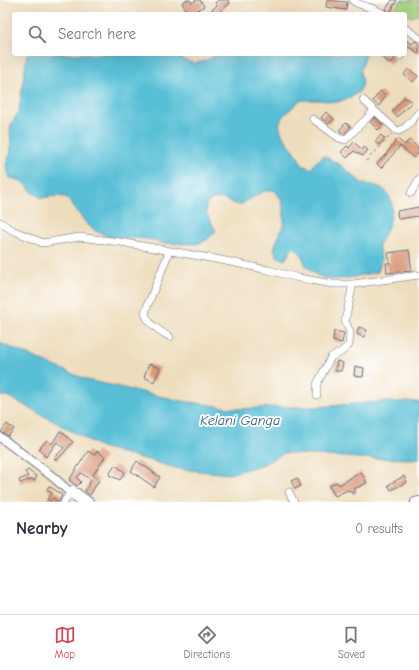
<!DOCTYPE html>
<html lang="en">
<head>
<meta charset="utf-8">
<style>
  :root { --surface:#fff; --page:#f6f6f7; --text:#1f2937; --muted:#747a83; --line:#e0e1e3; --accent:#d1495b }
  body { margin:0; font-family:"Comic Neue",sans-serif; background:var(--page); color:var(--text) }
  .list { margin:0; padding:0; list-style:none }
  h2 { display:flex; justify-content:space-between; align-items:center; height:52px; margin:0; padding:0 16px; font-size:17px }
  h2 small { font-size:13px; font-weight:400; color:var(--muted) }
  .icon { flex:none; width:22px; height:22px; fill:none; stroke:currentColor; stroke-width:2; stroke-linecap:round; stroke-linejoin:round }
  .map { position:relative; flex:none; width:419px; height:502px; overflow:hidden }
  .search { position:absolute; background:var(--surface); box-shadow:0 4px 16px #0002; left:12px; right:12px; top:12px; height:44px; display:flex; align-items:center; gap:10px; box-sizing:border-box; padding:0 14px; border-radius:4px; color:var(--muted); font-size:15px }
  .sheet { height:112px; background:var(--surface) }
  nav { display:flex; justify-content:space-around; align-items:center; box-sizing:border-box; height:56px; border-top:1px solid var(--line); background:var(--surface); font-size:11px; color:var(--muted) }
  nav a { display:grid; justify-items:center; gap:2px }
  nav .on { color:var(--accent) }
  .map>svg:first-child { display:block }
  .green { fill:#a1cd79; stroke:#5e7e6c }
  .water { fill:#59bfd6; stroke:#3a779a }
  .building { fill:#da997a }
  .lines { fill:none; stroke-linecap:round; stroke-linejoin:round }
  .minor-casing { stroke:#656c7f; stroke-width:8 }
  .major-casing { stroke:#656c7f; stroke-width:10 }
  .path { stroke:#656c7f; stroke-width:1; stroke-dasharray:3 3; stroke-linecap:butt }
  .minor { stroke:#fff; stroke-width:7 }
  .major { stroke:#fff; stroke-width:8 }
  .labels { text-anchor:middle; dominant-baseline:central; stroke-width:4; stroke-linejoin:round; paint-order:stroke }
  .water-label { font-size:14px; font-style:italic; fill:#316188; stroke:#fff }
</style>
</head>
<body>
<div class="map">
<svg width="419" height="502" viewBox="0 0 419 502">
  <rect width="100%" height="100%" fill="#fff"/>
  <filter id="ink" filterUnits="userSpaceOnUse"><feTurbulence type="fractalNoise" baseFrequency=".025" numOctaves="2"/><feDisplacementMap in="SourceGraphic" scale="8" xChannelSelector="R" yChannelSelector="G"/><feConvolveMatrix kernelMatrix="1 2 1 2 8 2 1 2 1" color-interpolation-filters="sRGB"/></filter>
  <filter id="wash" filterUnits="userSpaceOnUse"><feTurbulence type="fractalNoise" baseFrequency=".012" numOctaves="4" result="noise"/><feDisplacementMap in="SourceGraphic" scale="16" xChannelSelector="R" yChannelSelector="G"/><feGaussianBlur stdDeviation="0.9" result="paint"/><feColorMatrix in="noise" values="0 0 0 0 0 0 0 0 0 0 0 0 0 0 0 0 0 1.4 0 .05"/><feComposite in="paint" operator="in"/></filter>
  <g filter="url(#wash)">
    <rect width="100%" height="100%" fill="#eeddbc"/>
    <!-- green -->
    <path class="green" d="M401,0H419V14L412,17L396,12V7Z"/>
    <!-- water -->
    <g class="water">
      <path d="M27,54H179L180,58C198,67 202,62 219,54H366L360,72L363,83L359,92L351,97L337,102L319,100H300L282,117L279,125L282,135L296,153L302,165L311,169L316,162L324,156L339,164L363,184C389,184 397,201 389,224C387,231 379,240 379,247C378,251 381,255 381,259C381,263 379,268 378,272C356,275 327,288 309,269C301,262 306,254 293,247L285,260L277,256L274,248L284,223V210L281,199L275,190L264,191L240,205C226,202 218,192 206,204V213L216,231L207,240L195,244L162,243L149,239L109,237L96,231L87,224L66,197L54,196L42,198L33,193L26,184L19,180L10,178L6,165L11,151L10,127L19,111Z"/>
      <path d="M0,343L87,380L182,401L238,409L280,407H316L380,402H419V459L358,458L284,453L261,465L229,474L180,469L101,447L7,396H0Z"/>
    </g>
    <g id="blocks">
      <!-- building -->
      <g class="building">
        <path d="M186,0H190L192,3L196,0H200L204,6L196,11V10L190,14H186L184,11L186,10L182,3Z"/>
        <path d="M218,0H228L230,3L217,14H208L217,5L215,3Z"/>
        <path d="M327,0L347,2L346,10L326,7Z"/>
        <path d="M392,0H397L390,13L386,9Z"/>
        <path d="M405,39L412,44L415,41L419,44V54L408,46L405,51Z"/>
        <path d="M378,54H391L395,59L390,64Z"/>
        <path d="M408,69L418,76L413,82L404,75Z"/>
        <path d="M380,91L386,96L379,106L373,101Z"/>
        <path d="M404,97L412,102L397,117L392,112Z"/>
        <path d="M326,112L334,119L329,124L321,118Z"/>
        <path d="M375,117L383,125L378,130L370,122Z"/>
        <path d="M346,123L351,127L344,134L339,130Z"/>
        <path d="M381,135L385,139L379,145L375,142Z"/>
        <path d="M397,139L405,145L409,140L419,148V152L414,158L400,146L381,168L377,164L384,156H385Z"/>
        <path d="M354,142L362,150L364,147L368,150L363,156L354,151L347,158L341,152L347,146L349,148Z"/>
        <path d="M419,207V216L398,219L397,211Z"/>
        <path d="M409,250L412,271L387,273L386,263H390L388,253Z"/>
        <path d="M359,327L367,330L364,337L357,334Z"/>
        <path d="M334,331L344,333L342,343L333,341Z"/>
        <path d="M337,361L343,363L341,371H335Z"/>
        <path d="M149,364L160,368L154,382L144,377Z"/>
        <path d="M355,366L364,368L363,377L354,376Z"/>
        <path d="M7,424L14,429L8,436L1,432Z"/>
        <path d="M60,431L65,434V435L73,442L57,460L54,458L64,448L57,442L46,457L43,455L44,454L39,449L47,440L52,444Z"/>
        <path d="M88,451L94,455L97,451L105,457L93,475L99,480L90,495L85,491L91,480L81,473L77,478L81,482L77,486L69,480Z"/>
        <path d="M137,461L160,477L154,487L131,471Z"/>
        <path d="M115,465L125,472L120,480L109,475Z"/>
        <path d="M28,470L37,477L34,481L32,479L30,481L28,480L20,483L19,480L28,476L25,472Z"/>
        <path d="M361,472L367,483L354,489L356,492L353,494L350,490L349,491L348,490L335,496L329,486L337,482L339,485Z"/>
        <path d="M404,476L407,482L391,490L388,485Z"/>
        <path d="M297,478L301,486L295,489L291,481Z"/>
        <path d="M49,486L62,495L59,502L53,498L50,501L47,499L52,493L47,489Z"/>
      </g>
    </g>
  </g>
  <g filter="url(#ink)">
    <use href="#blocks" fill-opacity="0" stroke="#656c7f" stroke-width="1"/>
    <g class="lines">
      <defs>
        <g id="minor">
          <path d="M352,0C361,7 374,7 384,14"/>
          <path d="M405,28L419,38"/>
          <path d="M397,54L400,56"/>
          <path d="M363,100L396,130L399,131L406,127L419,112"/>
          <path d="M313,119L339,138L345,140L374,111"/>
          <path d="M411,193L419,179"/>
          <path d="M0,222L12,230L43,243L79,237L120,242L221,260L268,270L299,278L333,284H353L419,275"/>
          <path d="M169,252L145,312C146,323 161,332 170,337"/>
          <path d="M317,395V384L331,357L341,352L349,345L350,332L345,321L353,284"/>
          <path d="M289,492L294,502"/>
          <path d="M64,502L73,489"/>
        </g>
        <g id="major">
          <path d="M0,437L53,477L81,502"/>
          <path d="M77,493L89,502"/>
          <path d="M415,502L419,501"/>
        </g>
      </defs>
      <!-- minor casing -->
      <use href="#minor" class="minor-casing"/>
      <!-- major casing -->
      <use href="#major" class="major-casing"/>
      <!-- path -->
      <path class="path" d="M366,161L392,134"/>
      <!-- minor -->
      <use href="#minor" class="minor"/>
      <!-- major -->
      <use href="#major" class="major"/>
    </g>
  </g>
  <g class="labels">
    <!-- water labels -->
    <g class="water-label">
      <text x="240" y="420">Kelani Ganga</text>
    </g>
  </g>
</svg>
<div class="search"><svg class="icon" aria-label="search" viewBox="0 0 24 24"><circle cx="10" cy="10" r="6"/><path d="M15 15l6 6"/></svg>Search here</div>
</div>
<section class="sheet">
<h2>Nearby<small>0 results</small></h2>
<ul class="list">
</ul>
</section>
<nav>
<a class="on"><svg class="icon" aria-label="map" viewBox="0 0 24 24"><path d="M3 6l6-2 6 2 6-2v14l-6 2-6-2-6 2zM9 4v14M15 6v14"/></svg>Map</a>
<a><svg class="icon" aria-label="directions" viewBox="0 0 24 24"><path d="M12 3l9 9-9 9-9-9zM9 14v-3h6M13 9l2 2-2 2"/></svg>Directions</a>
<a><svg class="icon" aria-label="saved" viewBox="0 0 24 24"><path d="M7 4h10v16l-5-4-5 4z"/></svg>Saved</a>
</nav>
</body>
</html>
